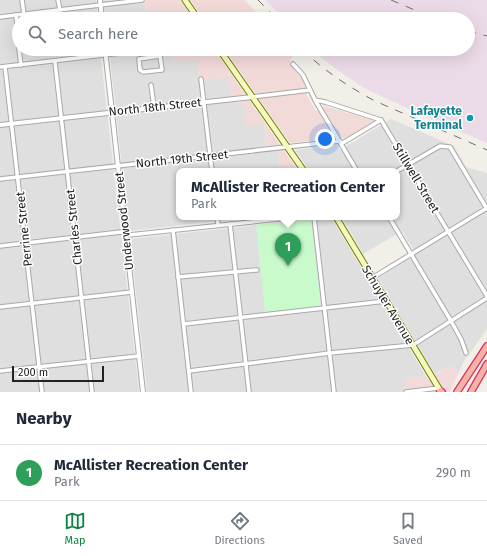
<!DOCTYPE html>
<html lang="en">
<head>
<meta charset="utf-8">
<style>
  :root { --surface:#fff; --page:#f6f6f7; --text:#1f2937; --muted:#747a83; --line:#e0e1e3; --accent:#0b8043 }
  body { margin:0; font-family:"Fira Sans",sans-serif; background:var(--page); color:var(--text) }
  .scale { position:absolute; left:12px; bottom:10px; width:92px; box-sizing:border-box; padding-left:4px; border:2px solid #222; border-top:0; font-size:11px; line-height:14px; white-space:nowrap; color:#222; -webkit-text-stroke:3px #fff; paint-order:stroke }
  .you { position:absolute; left:325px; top:139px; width:14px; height:14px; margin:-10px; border:3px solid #fff; border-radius:50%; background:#1a73e8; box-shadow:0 0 0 6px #1a73e833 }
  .badge { display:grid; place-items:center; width:26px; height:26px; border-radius:50%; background:var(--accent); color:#fff; font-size:13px; font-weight:700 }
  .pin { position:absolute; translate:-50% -33px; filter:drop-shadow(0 1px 2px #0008) }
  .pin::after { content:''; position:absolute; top:21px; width:14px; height:12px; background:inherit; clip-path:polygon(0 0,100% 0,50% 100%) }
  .popup { position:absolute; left:176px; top:168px; width:224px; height:52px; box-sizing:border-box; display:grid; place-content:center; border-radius:8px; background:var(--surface); filter:drop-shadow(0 1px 3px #0005); font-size:13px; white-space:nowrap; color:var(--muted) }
  .popup b { font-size:15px; color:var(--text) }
  .popup::after { content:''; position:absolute; left:50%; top:100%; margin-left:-8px; border:8px solid transparent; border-top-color:var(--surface) }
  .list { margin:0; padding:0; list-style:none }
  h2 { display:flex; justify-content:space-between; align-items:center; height:52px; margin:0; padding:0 16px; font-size:17px }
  h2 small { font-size:13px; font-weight:400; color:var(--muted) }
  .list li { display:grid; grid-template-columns:26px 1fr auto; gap:12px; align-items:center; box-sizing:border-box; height:56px; padding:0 16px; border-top:1px solid var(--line) }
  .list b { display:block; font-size:15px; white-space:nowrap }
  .list p { margin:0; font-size:13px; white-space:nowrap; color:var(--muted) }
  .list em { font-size:13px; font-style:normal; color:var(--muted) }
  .icon { flex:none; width:22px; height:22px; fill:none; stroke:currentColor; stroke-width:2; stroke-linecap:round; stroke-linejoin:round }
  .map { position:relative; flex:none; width:487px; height:392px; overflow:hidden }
  .search { position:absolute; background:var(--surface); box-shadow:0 4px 16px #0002; left:12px; right:12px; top:12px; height:44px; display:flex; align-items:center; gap:10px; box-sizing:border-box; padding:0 14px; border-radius:22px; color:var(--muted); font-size:15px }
  .sheet { height:108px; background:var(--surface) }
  nav { display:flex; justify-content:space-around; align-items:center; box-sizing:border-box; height:56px; border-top:1px solid var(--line); background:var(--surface); font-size:11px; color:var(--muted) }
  nav a { display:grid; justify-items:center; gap:2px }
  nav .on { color:var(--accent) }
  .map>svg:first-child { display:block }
  .residential { fill:#e0dfdf }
  .commercial { fill:#f2dad9 }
  .industrial { fill:#ebdbe8 }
  .park { fill:#c8facc }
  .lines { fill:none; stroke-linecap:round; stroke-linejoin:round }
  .minor-casing { stroke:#a9a9a9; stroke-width:5.5 }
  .tertiary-casing { stroke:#a9a9a9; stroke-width:6 }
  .secondary-casing { stroke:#707d05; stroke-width:7 }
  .trunk-casing { stroke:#dc2a67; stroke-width:8 }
  .minor { stroke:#fff; stroke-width:3.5 }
  .tertiary { stroke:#fff; stroke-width:4 }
  .secondary { stroke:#f7fabf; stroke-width:5 }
  .trunk { stroke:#f2b4a3; stroke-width:5.5 }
  .rail { stroke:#707070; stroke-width:1; stroke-dasharray:8 8; stroke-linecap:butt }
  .culture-dot { fill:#0f9aa8; stroke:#fff; stroke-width:1.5 }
  .labels { text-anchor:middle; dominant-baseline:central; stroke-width:3; stroke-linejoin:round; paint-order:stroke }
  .street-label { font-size:12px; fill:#222; stroke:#fff }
  .culture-label { font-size:12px; font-weight:bold; fill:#0d838f; stroke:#fff; text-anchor:end }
</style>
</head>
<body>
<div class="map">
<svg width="487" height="392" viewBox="0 0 487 392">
  <rect width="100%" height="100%" fill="#f2efe9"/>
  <!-- residential -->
  <g class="residential">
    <path d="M0,0H96L98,19H19V49H101V59L139,392H0Z"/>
    <path d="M103,0H121L122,4L145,1L147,19H106Z"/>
    <path d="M109,49H169L174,62L197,59L229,77L232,104L243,102L264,124L267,151L278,150L280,171H179V217H254L129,231Z"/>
    <path d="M391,119L454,146L466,167L487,173V329L464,361L458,374L452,365L435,374L378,278L416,254L402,231L363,254L342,217H397V171H310L295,150L337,145L340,150Z"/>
    <path d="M331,217L426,376L405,378L406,390H401V392H147L130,239Z"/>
  </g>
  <!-- commercial -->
  <g class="commercial">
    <path d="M121,0H180L193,19H147L145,1L122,4Z"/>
    <path d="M190,0H245L262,19H204Z"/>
    <path d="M169,49H214L298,171H280L278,150L267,151L264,124L246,126L243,103L232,104L229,77L199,81L197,59L174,62Z"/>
    <path d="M224,49H289L294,54L289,63L303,78L307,96L316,111L324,106L375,121L345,139L341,138L339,135L333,138L290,143Z"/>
    <path d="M452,365L458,374L450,392H401V390H406L405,378L426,376L428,379Z"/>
  </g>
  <!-- industrial -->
  <path class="industrial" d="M265,0H487V143L424,116L364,88L336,69L311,49H468V19H284Z"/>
  <!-- park -->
  <path class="park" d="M311,220L321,306L265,312L256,225Z"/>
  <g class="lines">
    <defs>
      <g id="minor">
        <path d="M22,0L24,14"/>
        <path d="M58,0L60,10"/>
        <path d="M16,15L19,47"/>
        <path d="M0,17L142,0"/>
        <path d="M19,49L21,65"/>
        <path d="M160,56L162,70L143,72L140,70L139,59Z"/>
        <path d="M55,62L92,392"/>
        <path d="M293,64L303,75L315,100L357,171"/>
        <path d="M0,67L138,51"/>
        <path d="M5,67L42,392"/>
        <path d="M201,79L212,171"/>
        <path d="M151,85L154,107"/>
        <path d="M252,97L310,90"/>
        <path d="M315,100L325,102L381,120L487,296"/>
        <path d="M341,144L381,120"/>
        <path d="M397,171L440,146L450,147L487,209"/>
        <path d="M0,179L340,141"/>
        <path d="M217,217L218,225"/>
        <path d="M314,217L334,392"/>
        <path d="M389,217L451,321L461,339L466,353"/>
        <path d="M230,224L249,392"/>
        <path d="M173,230L191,392"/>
        <path d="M0,246L121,232L129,235L297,217"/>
        <path d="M178,277L257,270"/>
        <path d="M372,278L487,208"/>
        <path d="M0,307L132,292"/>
        <path d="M184,324L386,301"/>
        <path d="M0,371L139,356"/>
        <path d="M189,371L330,353L413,345L487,298"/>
        <path d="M406,392L439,388"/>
      </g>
      <g id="tertiary">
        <path d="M100,0L102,19"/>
        <path d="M105,49L143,392"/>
        <path d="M0,125L252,97"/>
      </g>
      <g id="secondary">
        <path d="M185,0L198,19"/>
        <path d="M219,49L304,171"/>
        <path d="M336,217L441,392"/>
      </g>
      <g id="trunk">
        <path d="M440,391L442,392"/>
        <path d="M457,392L487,346"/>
        <path d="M471,392L487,364"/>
      </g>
    </defs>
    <!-- minor casing -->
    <use href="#minor" class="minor-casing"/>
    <!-- tertiary casing -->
    <use href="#tertiary" class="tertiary-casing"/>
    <!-- secondary casing -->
    <use href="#secondary" class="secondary-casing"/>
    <!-- trunk casing -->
    <use href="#trunk" class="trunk-casing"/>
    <!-- minor -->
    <use href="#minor" class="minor"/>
    <!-- tertiary -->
    <use href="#tertiary" class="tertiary"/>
    <!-- secondary -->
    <use href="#secondary" class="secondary"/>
    <!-- trunk -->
    <use href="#trunk" class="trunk"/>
    <!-- rail -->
    <g class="rail">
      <path d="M258,0L277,19"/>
      <path d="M391,0L436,19"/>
      <path d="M468,31L487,36"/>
      <path d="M302,49C324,71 349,87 375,101L487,150"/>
    </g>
  </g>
  <!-- markers -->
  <circle class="culture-dot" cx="470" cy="118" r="4"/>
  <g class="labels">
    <!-- street labels -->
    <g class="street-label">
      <text transform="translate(155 107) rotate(-6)">North 18th Street</text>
      <text transform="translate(182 159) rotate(-6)">North 19th Street</text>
      <text transform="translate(416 178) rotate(59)">Stillwell Street</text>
      <text transform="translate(124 221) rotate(-96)">Underwood Street</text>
      <text transform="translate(74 227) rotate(-96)">Charles Street</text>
      <text transform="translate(24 229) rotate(-96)">Perrine Street</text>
      <text transform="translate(388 305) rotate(59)">Schuyler Avenue</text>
    </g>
    <!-- culture labels -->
    <g class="culture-label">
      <text x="462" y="111">Lafayette<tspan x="462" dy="14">Terminal</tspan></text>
    </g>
  </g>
</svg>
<div class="scale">200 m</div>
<div class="you"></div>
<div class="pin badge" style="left:288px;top:266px;background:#2e9e5b">1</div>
<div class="popup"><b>McAllister Recreation Center</b>Park</div>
<div class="search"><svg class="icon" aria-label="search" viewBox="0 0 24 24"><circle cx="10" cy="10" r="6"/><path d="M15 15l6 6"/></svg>Search here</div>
</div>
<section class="sheet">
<h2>Nearby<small></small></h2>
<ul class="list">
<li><span class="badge" style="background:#2e9e5b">1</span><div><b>McAllister Recreation Center</b><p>Park</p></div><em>290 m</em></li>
</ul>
</section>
<nav>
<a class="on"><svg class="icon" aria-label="map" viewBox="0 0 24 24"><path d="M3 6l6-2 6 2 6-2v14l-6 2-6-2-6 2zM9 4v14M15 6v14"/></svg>Map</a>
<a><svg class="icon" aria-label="directions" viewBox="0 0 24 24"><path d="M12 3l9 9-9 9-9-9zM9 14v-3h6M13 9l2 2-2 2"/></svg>Directions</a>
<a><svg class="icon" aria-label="saved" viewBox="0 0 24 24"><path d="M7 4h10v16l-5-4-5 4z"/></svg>Saved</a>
</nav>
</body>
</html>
